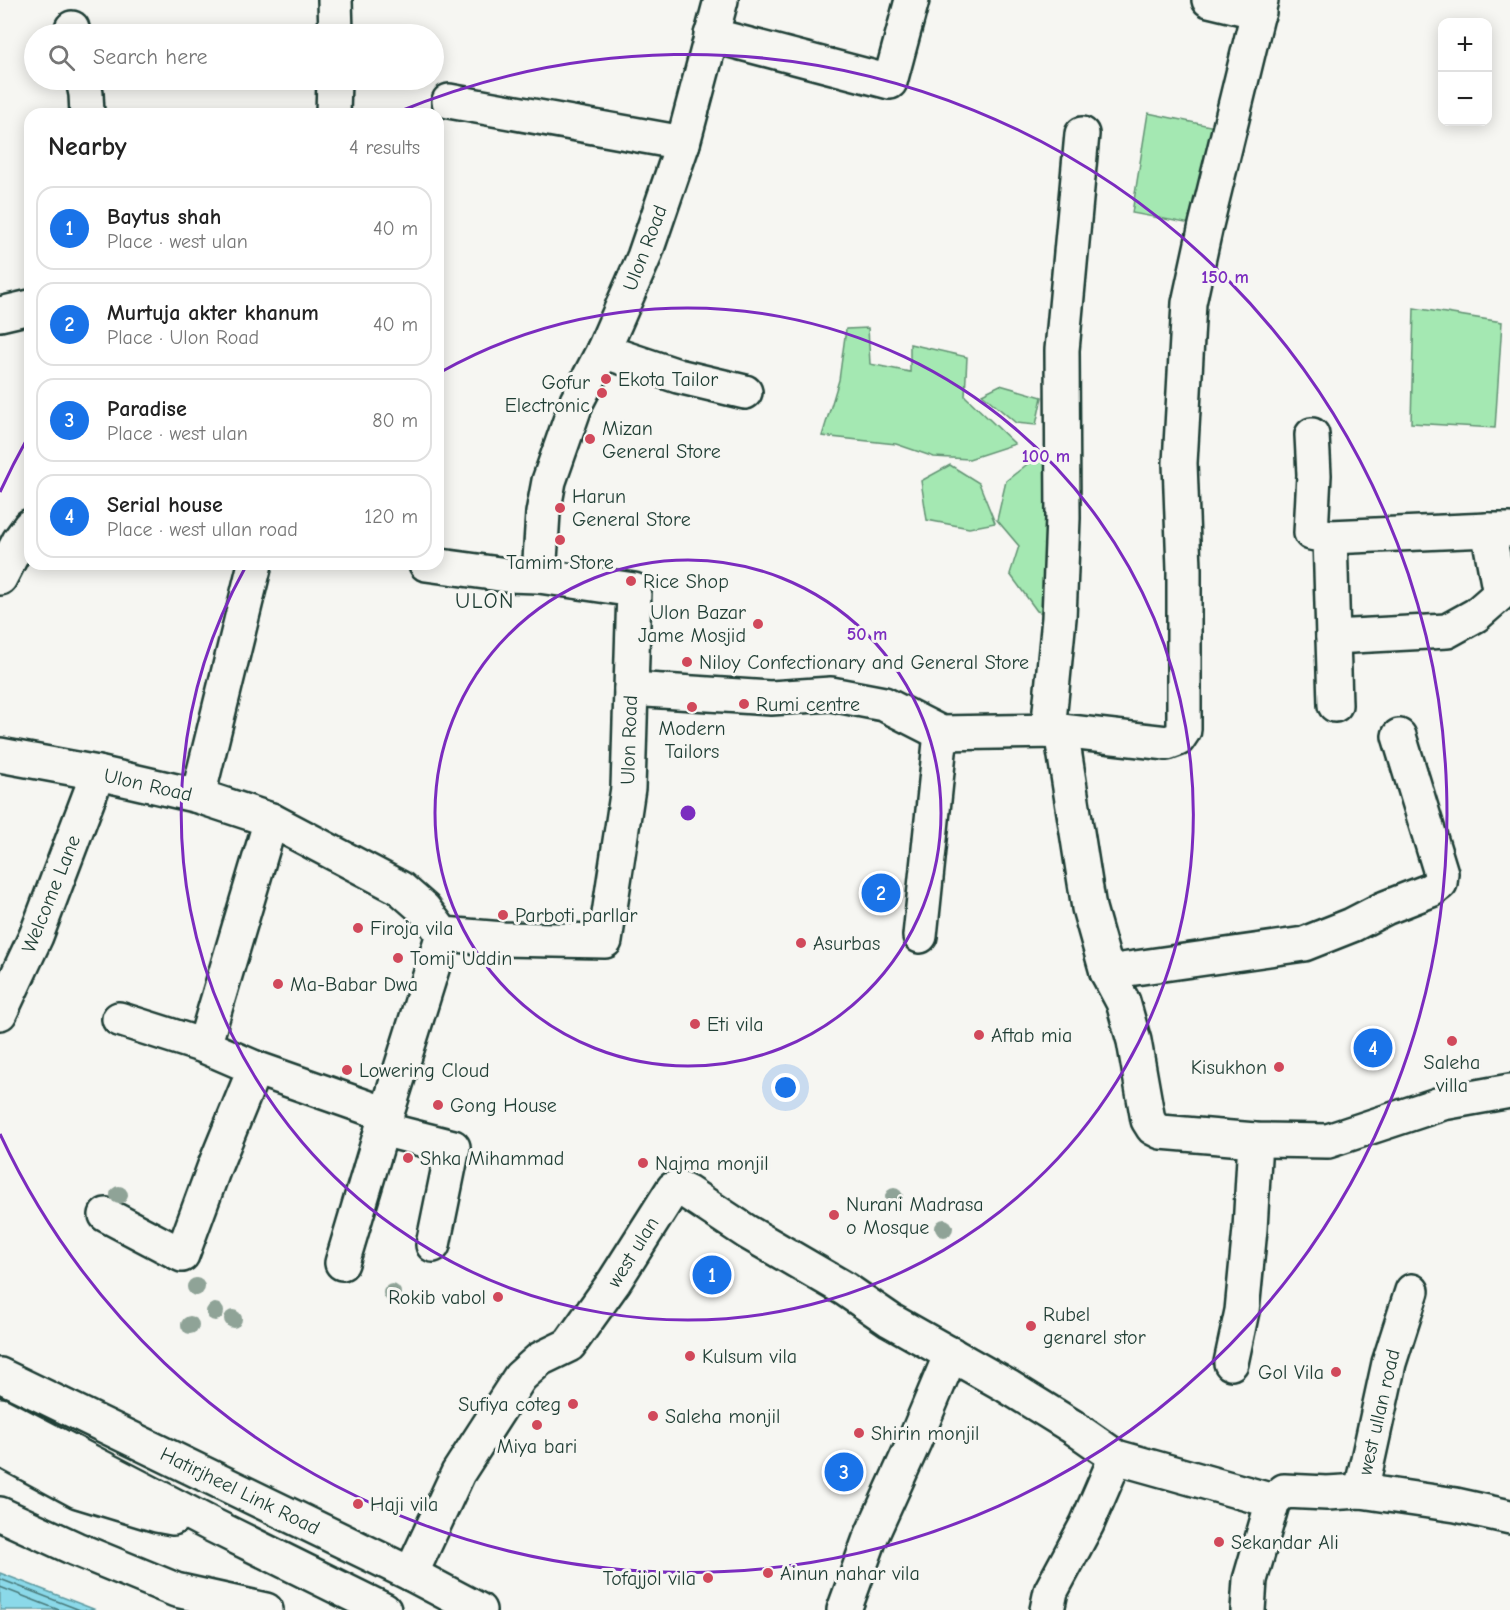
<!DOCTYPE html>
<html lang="en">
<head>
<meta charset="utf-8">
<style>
  :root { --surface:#fff; --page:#f6f6f6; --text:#222; --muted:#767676; --line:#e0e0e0; --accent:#1a73e8 }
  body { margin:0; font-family:"Comic Neue",sans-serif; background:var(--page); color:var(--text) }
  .controls { position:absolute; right:18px; top:18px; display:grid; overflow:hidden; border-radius:12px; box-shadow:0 3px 15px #0003 }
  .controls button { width:54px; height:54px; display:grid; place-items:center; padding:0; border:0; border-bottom:2px solid var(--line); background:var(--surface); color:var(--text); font:30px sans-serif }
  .you { position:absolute; left:786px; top:1088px; width:21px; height:21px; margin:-15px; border:4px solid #fff; border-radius:50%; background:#1a73e8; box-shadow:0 0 0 9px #1a73e833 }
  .badge { display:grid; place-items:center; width:39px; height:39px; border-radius:50%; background:var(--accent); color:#fff; font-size:20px; font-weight:700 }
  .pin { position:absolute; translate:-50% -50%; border:3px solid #fff; box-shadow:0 2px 6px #0006 }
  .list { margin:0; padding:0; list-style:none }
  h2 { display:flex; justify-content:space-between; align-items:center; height:78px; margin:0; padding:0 24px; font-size:26px }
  h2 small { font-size:20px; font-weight:400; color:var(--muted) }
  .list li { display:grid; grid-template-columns:39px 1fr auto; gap:18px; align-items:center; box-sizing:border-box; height:84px; margin:0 12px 12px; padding:0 12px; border:2px solid var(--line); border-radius:18px }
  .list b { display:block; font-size:22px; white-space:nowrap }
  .list p { margin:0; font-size:20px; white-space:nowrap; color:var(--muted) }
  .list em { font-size:20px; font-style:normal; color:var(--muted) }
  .icon { flex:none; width:33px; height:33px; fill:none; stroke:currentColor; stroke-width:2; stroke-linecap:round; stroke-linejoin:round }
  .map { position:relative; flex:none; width:1510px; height:1610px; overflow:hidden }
  .search { position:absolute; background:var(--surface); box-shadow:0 3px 15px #0003; left:24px; top:24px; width:420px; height:66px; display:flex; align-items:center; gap:15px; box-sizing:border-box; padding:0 21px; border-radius:33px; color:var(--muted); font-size:22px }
  .panel { position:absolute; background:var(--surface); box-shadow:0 3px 15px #0003; left:24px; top:108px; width:420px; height:462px; border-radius:18px }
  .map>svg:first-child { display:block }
  .green { fill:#a4e8b2; stroke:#629273; stroke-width:1.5 }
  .water { fill:#8bd9e9; stroke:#609ba1; stroke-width:1.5 }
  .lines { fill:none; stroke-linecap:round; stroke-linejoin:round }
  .shore { stroke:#4a7b7c; stroke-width:1.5 }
  .minor-casing { stroke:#1f3d34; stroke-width:38 }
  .major-casing { stroke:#1f3d34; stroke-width:38 }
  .minor { stroke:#f6f6f2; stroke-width:33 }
  .major { stroke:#f6f6f2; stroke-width:33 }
  .tree { fill:#8fa397 }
  .ring { fill:none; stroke:#7b2cbf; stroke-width:3 }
  .poi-dot { fill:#d1495b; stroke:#f6f6f2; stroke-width:2 }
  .labels { text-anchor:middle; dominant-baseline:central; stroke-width:6; stroke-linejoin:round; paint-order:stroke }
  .street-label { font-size:20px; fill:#1f3d34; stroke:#f6f6f2 }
  .poi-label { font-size:20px; fill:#1f3d34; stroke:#f6f6f2; text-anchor:start }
  .quarter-label { font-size:22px; letter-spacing:1.5px; fill:#1f3d34; stroke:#f6f6f2 }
  .centre { fill:#7b2cbf; stroke:#f6f6f2; stroke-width:3 }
  .ring-label { font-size:18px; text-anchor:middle; font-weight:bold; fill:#7b2cbf; stroke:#f6f6f2; stroke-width:6; stroke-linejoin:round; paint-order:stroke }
</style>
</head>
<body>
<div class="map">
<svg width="1510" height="1610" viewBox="0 0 1510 1610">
  <rect width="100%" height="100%" fill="#f6f6f2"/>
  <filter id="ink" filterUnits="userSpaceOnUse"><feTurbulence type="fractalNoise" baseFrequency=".0167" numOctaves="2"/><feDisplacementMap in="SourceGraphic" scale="12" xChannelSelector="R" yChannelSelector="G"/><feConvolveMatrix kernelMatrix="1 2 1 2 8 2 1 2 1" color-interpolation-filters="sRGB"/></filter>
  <g filter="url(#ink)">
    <!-- green -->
    <g class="green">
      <path d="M1148,113L1215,127L1196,225L1132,213Z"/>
      <path d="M1414,308L1502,322L1495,428L1411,423Z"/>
      <path d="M868,328L870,364L910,372V344L967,357L965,396L1015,444L969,459L934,457L896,444L822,436L839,380L846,329Z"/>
      <path d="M1000,385L1042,397L1036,425L1016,423L982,394Z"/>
      <path d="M1040,454L1052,458L1051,615L1037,611L1010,574L1019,546L997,520L1006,481Z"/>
      <path d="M950,465L979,483L995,523L969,528L927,520L921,481Z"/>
    </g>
    <!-- water -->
    <path class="water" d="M0,1573L96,1610H0Z"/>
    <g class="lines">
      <!-- shore -->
      <g class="shore">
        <path d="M0,1579L80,1610"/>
        <path d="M0,1587L59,1610"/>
      </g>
      <defs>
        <g id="minor">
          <path d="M335,0L336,34"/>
          <path d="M1209,0L1259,12"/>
          <path d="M72,28L73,34"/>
          <path d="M711,35L890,82L912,0"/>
          <path d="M83,80L86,94L87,114"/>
          <path d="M449,101L683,143"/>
          <path d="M333,114L334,80"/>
          <path d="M0,314L30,307"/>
          <path d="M603,351L678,376L745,392"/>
          <path d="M1312,435L1314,475L1311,533L1330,537L1335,705"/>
          <path d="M1330,537L1488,530"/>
          <path d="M426,564L507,575L539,576"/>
          <path d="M0,578L19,541L30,526"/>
          <path d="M1333,637L1447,631L1476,615L1500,594L1488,530H1510"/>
          <path d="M631,689L771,698L831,694L884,704L941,733L1061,731L1089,908L1107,972L1123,1002L1134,1041L1148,1120L1153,1128L1161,1132L1255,1140L1328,1141L1443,1103L1510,1091"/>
          <path d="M1048,731L1059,618L1063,518L1062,350L1082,134"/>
          <path d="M1061,731L1167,743L1178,739L1184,730V569L1180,463L1189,303L1206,225L1261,0"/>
          <path d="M0,755L98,773L198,796L271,820L400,888L424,909L443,934L503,939L605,941L628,788L634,590L539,576L543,513L549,481L577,401L603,351L644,257L683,143L721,0"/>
          <path d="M198,796L255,564"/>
          <path d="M920,936L941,733"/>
          <path d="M1107,972L1304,944L1352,925L1385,908L1431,890L1440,883L1441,873L1399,736"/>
          <path d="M0,1013L36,936L98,773"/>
          <path d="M204,1046L271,820"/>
          <path d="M255,1068L386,1114"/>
          <path d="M382,1129L453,1147L433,1245"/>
          <path d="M106,1215L182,1255L214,1168L255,1068L204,1046L119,1019"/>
          <path d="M342,1263L382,1129L443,934"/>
          <path d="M1231,1363L1242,1311L1250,1229L1255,1140"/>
          <path d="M1361,1491L1389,1363L1412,1291"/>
          <path d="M0,1514L76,1549L176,1590L266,1610"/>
          <path d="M411,1574L458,1473L520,1377L540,1359L569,1345L614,1282L673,1189H680L688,1193L747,1232L845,1289L890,1320L1007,1386L1073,1427L1116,1457L1273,1501"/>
          <path d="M844,1610L869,1541L914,1442L951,1354"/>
          <path d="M1047,1610L1051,1591L1087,1524L1116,1457"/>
          <path d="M1248,1610L1250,1580L1273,1501L1284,1491L1327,1493L1361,1491L1456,1505L1510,1517"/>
        </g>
        <g id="major">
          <path d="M0,1375L411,1574L479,1610"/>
          <path d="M0,1415L210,1524L384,1610"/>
          <path d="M0,1449L78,1491L157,1515L173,1518"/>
        </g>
      </defs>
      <!-- minor casing -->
      <use href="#minor" class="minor-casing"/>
      <!-- major casing -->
      <use href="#major" class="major-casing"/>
      <!-- minor -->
      <use href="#minor" class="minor"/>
      <!-- major -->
      <use href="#major" class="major"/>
    </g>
    <!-- trees -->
    <g class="tree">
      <circle cx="119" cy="1195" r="9"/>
      <circle cx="894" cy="1197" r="9"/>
      <circle cx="944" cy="1228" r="9"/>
      <circle cx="196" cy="1287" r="9"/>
      <circle cx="392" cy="1293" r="9"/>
      <circle cx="215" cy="1312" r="9"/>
      <circle cx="233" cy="1319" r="9"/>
      <circle cx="190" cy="1325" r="9"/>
    </g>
  </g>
  <!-- distance rings -->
  <g class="ring">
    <circle cx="688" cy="813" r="253"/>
    <path d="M439 373A506 506 0 1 1 245 568"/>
    <path d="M0 492A759 759 0 0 1 27 439M398 112A759 759 0 1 1 0 1134"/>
  </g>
  <!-- markers -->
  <g class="poi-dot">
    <circle cx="606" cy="379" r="6"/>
    <circle cx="602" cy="393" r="6"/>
    <circle cx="590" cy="439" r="6"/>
    <circle cx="560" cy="508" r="6"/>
    <circle cx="560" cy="540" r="6"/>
    <circle cx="631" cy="581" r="6"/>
    <circle cx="758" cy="624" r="6"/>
    <circle cx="687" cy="662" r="6"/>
    <circle cx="744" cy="704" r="6"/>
    <circle cx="692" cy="707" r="6"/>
    <circle cx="503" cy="915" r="6"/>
    <circle cx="358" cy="928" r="6"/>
    <circle cx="801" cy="943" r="6"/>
    <circle cx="398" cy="958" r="6"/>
    <circle cx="278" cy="984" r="6"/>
    <circle cx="695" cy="1024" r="6"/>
    <circle cx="979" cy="1035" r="6"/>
    <circle cx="1452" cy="1041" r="6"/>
    <circle cx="1279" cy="1067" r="6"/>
    <circle cx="347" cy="1070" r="6"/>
    <circle cx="438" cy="1105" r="6"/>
    <circle cx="408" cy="1158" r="6"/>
    <circle cx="643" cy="1163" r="6"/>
    <circle cx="834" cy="1215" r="6"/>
    <circle cx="498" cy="1297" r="6"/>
    <circle cx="1031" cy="1326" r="6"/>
    <circle cx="690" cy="1356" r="6"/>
    <circle cx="1336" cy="1372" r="6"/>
    <circle cx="573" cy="1404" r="6"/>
    <circle cx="653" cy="1416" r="6"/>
    <circle cx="537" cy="1425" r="6"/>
    <circle cx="859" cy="1433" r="6"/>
    <circle cx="358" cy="1504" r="6"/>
    <circle cx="1219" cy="1542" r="6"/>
    <circle cx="768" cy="1573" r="6"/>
    <circle cx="708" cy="1578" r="6"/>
  </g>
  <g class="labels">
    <!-- street labels -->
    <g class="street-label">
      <text transform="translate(645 248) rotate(-69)">Ulon Road</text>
      <text transform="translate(629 740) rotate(-88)">Ulon Road</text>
      <text transform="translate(148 785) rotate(13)">Ulon Road</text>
      <text transform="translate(51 894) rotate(-68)">Welcome Lane</text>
      <text transform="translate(633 1252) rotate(-58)">west ulan</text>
      <text transform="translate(1379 1412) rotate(-77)">west ullan road</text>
      <text transform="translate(240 1491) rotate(26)">Hatirjheel Link Road</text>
    </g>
    <!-- poi labels -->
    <g class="poi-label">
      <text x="618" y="379">Ekota Tailor</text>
      <text x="590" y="382" text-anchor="end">Gofur<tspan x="590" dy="23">Electronic</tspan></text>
      <text x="602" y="428">Mizan<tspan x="602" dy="23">General Store</tspan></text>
      <text x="572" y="496">Harun<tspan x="572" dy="23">General Store</tspan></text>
      <text x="560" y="562" text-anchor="middle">Tamim Store</text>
      <text x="643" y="581">Rice Shop</text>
      <text x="746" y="612" text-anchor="end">Ulon Bazar<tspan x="746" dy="23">Jame Mosjid</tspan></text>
      <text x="699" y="662">Niloy Confectionary and General Store</text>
      <text x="756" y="704">Rumi centre</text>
      <text x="692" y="728" text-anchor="middle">Modern<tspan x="692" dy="23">Tailors</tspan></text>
      <text x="515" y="915">Parboti parllar</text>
      <text x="370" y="928">Firoja vila</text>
      <text x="813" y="943">Asurbas</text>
      <text x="410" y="958">Tomij Uddin</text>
      <text x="290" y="984">Ma-Babar Dwa</text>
      <text x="707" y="1024">Eti vila</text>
      <text x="991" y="1035">Aftab mia</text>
      <text x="1452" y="1062" text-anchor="middle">Saleha<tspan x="1452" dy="23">villa</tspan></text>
      <text x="1267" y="1067" text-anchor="end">Kisukhon</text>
      <text x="359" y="1070">Lowering Cloud</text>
      <text x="450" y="1105">Gong House</text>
      <text x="420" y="1158">Shka Mihammad</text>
      <text x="655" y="1163">Najma monjil</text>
      <text x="846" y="1204">Nurani Madrasa<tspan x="846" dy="23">o Mosque</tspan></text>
      <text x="486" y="1297" text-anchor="end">Rokib vabol</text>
      <text x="1043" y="1314">Rubel<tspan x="1043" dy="23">genarel stor</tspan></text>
      <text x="702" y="1356">Kulsum vila</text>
      <text x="1324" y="1372" text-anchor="end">Gol Vila</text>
      <text x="561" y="1404" text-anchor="end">Sufiya coteg</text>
      <text x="665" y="1416">Saleha monjil</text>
      <text x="871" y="1433">Shirin monjil</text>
      <text x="537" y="1446" text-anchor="middle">Miya bari</text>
      <text x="370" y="1504">Haji vila</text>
      <text x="1231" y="1542">Sekandar Ali</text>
      <text x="780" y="1573">Ainun nahar vila</text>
      <text x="696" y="1578" text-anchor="end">Tofajjol vila</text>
    </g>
    <!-- quarter labels -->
    <g class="quarter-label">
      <text x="485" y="601">ULON</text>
    </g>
  </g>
  <circle cx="688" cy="813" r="9" class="centre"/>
  <g class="ring-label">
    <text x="1225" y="283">150 m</text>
    <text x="1046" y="462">100 m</text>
    <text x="867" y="640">50 m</text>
  </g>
</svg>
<div class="controls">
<button>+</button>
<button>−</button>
</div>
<div class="you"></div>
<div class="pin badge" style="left:712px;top:1275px">1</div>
<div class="pin badge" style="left:881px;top:893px">2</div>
<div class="pin badge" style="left:844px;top:1472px">3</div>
<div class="pin badge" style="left:1373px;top:1048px">4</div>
<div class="search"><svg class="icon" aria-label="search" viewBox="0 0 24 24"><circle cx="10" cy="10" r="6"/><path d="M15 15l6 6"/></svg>Search here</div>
<section class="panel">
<h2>Nearby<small>4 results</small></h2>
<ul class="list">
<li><span class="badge">1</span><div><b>Baytus shah</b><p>Place · west ulan</p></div><em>40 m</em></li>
<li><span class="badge">2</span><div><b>Murtuja akter khanum</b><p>Place · Ulon Road</p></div><em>40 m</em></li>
<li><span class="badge">3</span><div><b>Paradise</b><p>Place · west ulan</p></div><em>80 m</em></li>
<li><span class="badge">4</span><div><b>Serial house</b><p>Place · west ullan road</p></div><em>120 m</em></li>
</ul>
</section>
</div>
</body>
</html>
